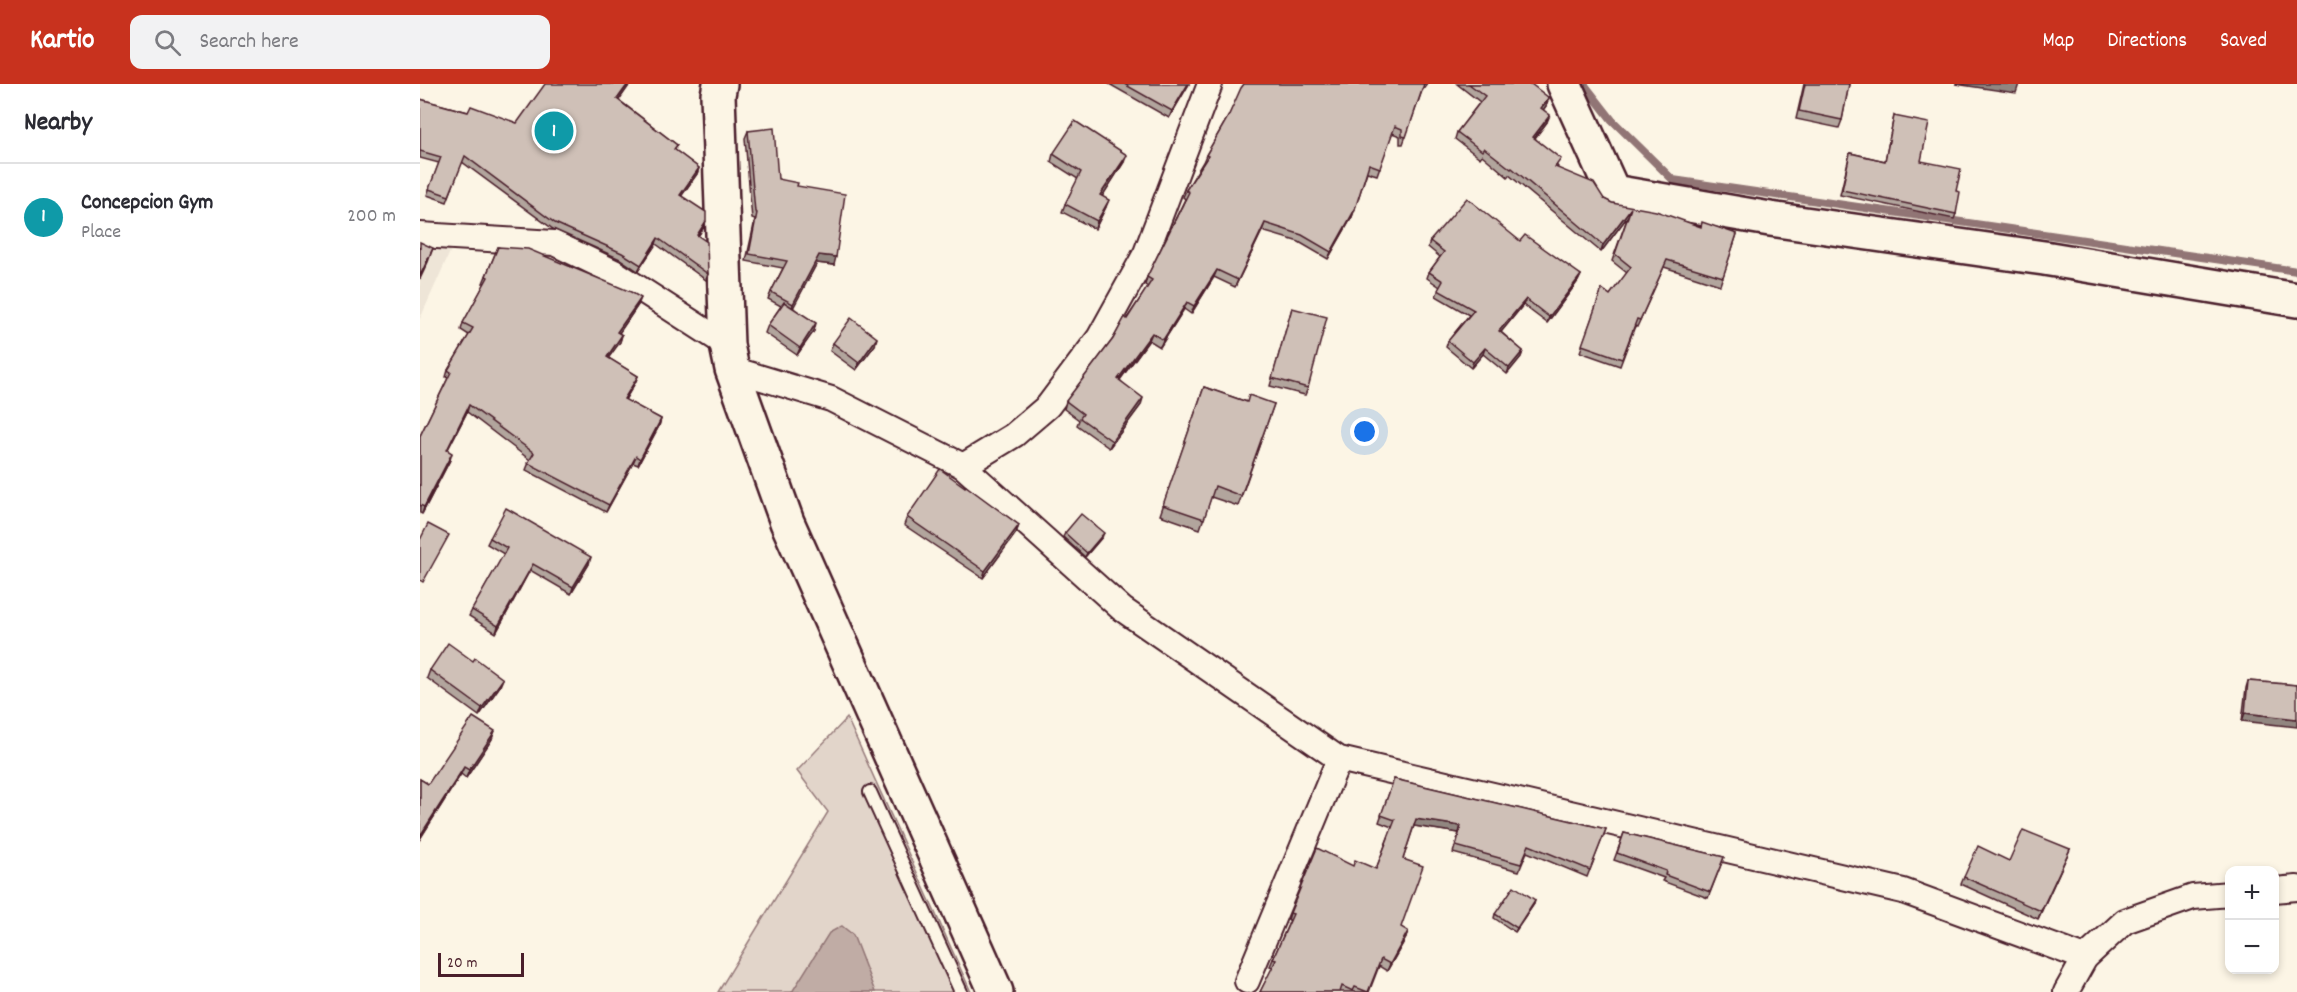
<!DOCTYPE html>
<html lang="en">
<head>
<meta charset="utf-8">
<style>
  :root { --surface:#fff; --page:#f2f2f3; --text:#2b2b33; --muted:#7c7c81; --line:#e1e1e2; --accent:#c8321e }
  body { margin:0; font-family:Dekko,sans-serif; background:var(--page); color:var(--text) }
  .controls { position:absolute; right:18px; bottom:18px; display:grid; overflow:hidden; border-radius:12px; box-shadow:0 3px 9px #0003 }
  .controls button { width:54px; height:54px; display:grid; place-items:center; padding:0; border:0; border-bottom:2px solid var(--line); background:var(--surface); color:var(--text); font:30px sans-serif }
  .scale { position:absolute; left:18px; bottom:15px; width:86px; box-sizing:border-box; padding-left:6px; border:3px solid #4a1f2b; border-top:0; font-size:16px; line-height:21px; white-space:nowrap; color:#4a1f2b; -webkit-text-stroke:4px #fcf5e5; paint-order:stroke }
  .you { position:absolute; left:945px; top:348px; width:21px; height:21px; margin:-15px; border:4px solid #fff; border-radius:50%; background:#1a73e8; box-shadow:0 0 0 9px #1a73e833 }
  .badge { display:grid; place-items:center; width:39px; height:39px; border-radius:50%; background:var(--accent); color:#fff; font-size:20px; font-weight:700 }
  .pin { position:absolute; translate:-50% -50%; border:3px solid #fff; box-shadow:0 2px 6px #0006 }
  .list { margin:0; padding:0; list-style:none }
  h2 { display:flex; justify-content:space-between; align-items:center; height:78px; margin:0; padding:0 24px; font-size:26px }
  h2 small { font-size:20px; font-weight:400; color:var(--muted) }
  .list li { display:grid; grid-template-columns:39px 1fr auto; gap:18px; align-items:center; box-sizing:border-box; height:108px; padding:0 24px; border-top:2px solid var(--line) }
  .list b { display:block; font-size:22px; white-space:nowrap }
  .list p { margin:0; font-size:20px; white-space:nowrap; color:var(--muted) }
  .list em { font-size:20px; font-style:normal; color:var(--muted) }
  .icon { flex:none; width:33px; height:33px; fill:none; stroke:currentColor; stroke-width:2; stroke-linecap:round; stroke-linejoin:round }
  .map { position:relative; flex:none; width:1877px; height:908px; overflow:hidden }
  header { display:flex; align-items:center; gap:36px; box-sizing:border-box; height:84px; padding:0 30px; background:var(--accent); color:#fff }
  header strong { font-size:28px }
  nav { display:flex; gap:33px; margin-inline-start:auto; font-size:21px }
  .search { width:420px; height:54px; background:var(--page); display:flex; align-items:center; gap:15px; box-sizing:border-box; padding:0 21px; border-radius:12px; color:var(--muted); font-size:22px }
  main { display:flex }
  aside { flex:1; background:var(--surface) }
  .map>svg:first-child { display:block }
  .built { fill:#eee5d7 }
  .green { fill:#e2d5ca; stroke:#967a7a; stroke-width:1.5 }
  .water { fill:#c0aca5; stroke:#917474; stroke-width:1.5 }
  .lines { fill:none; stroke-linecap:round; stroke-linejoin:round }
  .stream { stroke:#917474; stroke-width:8 }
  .lane-casing { stroke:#4a1f2b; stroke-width:16 }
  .street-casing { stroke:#4a1f2b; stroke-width:28 }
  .secondary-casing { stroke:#4a1f2b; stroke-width:38 }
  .lane { stroke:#fcf5e5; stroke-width:12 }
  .street { stroke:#fcf5e5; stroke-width:24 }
  .secondary { stroke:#fcf5e5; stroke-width:33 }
  .wall { fill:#b2a59d; stroke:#4a1f2b; stroke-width:1.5 }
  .shaded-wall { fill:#918680; stroke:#4a1f2b; stroke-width:1.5 }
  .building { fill:#cfc0b7; stroke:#4a1f2b; stroke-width:1.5 }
</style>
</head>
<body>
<header>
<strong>Kartio</strong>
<div class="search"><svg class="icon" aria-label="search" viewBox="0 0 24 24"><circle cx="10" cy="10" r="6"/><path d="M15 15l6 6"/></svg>Search here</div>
<nav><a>Map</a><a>Directions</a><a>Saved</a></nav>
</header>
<main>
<aside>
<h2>Nearby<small></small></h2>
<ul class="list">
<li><span class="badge" style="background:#0f9aa8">1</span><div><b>Concepcion Gym</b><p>Place</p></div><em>200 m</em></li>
</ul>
</aside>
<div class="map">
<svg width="1877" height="908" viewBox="0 0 1877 908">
  <rect width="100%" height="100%" fill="#fcf5e5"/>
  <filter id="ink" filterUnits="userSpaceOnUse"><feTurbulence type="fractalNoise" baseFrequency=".0167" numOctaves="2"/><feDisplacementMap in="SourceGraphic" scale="12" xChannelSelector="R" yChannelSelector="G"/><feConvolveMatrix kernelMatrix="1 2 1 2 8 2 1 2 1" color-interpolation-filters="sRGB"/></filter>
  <g filter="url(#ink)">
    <!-- built -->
    <path class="built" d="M0,157L34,159L0,235Z"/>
    <!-- green -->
    <path class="green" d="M427,634L551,908H298L408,728L377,687Z"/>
    <!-- water -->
    <path class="water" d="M422,842L433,851L455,908H372L409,849Z"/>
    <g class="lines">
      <!-- stream -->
      <path class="stream" d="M1164,0L1192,36L1253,96L1877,187"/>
      <defs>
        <path id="lane" d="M450,708L541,908"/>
        <g id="street">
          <path d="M0,151L134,159L194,188L307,261"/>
          <path d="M312,285L411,315L543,382L594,351L628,322L679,254L726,169L790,0"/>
          <path d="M543,382L702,525L919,675L1483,807L1665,874"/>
          <path d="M1854,806L1877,804"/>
          <path d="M827,897L919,675"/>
          <path d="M1646,908L1665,874L1705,837L1773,813L1810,810"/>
        </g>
        <g id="secondary">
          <path d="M300,0L298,11L307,261L312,285L367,438L576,908"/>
          <path d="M1144,0L1193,108L1350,135L1624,174L1877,216"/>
        </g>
      </defs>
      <!-- lane casing -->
      <use href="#lane" class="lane-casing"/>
      <!-- street casing -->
      <use href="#street" class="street-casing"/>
      <!-- secondary casing -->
      <use href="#secondary" class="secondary-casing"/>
      <!-- lane -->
      <use href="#lane" class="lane"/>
      <!-- street -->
      <use href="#street" class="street"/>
      <!-- secondary -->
      <use href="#secondary" class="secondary"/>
    </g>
    <!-- wall -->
    <g class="wall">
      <path d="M689,0H769L749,34Z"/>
      <path d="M824,0H1007L1002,7L983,60H980V52L972,49L957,91L947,88L932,133L908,175L879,158L842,147L815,203L794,193L771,230L764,225L740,263L729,256L700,296L721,321L689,364L657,341L659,336L644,325L646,317L693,255L728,203L725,201L727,193L765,115L763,113L766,106L783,78L786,71L808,33Z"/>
      <path d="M1037,0H1111L1126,22L1123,26L1127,38L1115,54L1138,83L1137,84L1184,115L1192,119L1281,143L1317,150L1300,201L1244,183L1217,243L1215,242L1200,282L1160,268L1182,205L1190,211L1207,189L1192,177L1208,132L1181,168L1089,91L1088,93L1062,71L1060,74L1035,55L1037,48L1060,18Z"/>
      <path d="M1384,0H1429L1422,36L1419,44L1376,35Z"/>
      <path d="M208,3L199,16L257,61L255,66L279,84L277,90L261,112L284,143L278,152L288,190L286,196L236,160L218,187L200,175L133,145L42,78L27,118L7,111L19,79L0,74V15L48,28L97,39Z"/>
      <path d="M1474,32L1501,77L1536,107V130L1534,135L1420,111L1430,69L1465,77Z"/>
      <path d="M328,47L358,95L377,102L414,181L397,179L373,223L394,247L377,271L345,249L348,241L361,222L348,215L351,208L363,184L326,177L335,136L332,135L325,54Z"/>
      <path d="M633,70L704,78L682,112L686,123L675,145L642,128L645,120L658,95L631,78Z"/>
      <path d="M1010,157H1100L1161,191L1158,197L1127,239L1103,221L1081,248L1103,267L1101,273L1087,290L1063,270L1051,284L1026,263L1028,257L1049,231L1016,212L1020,203L1007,194L1009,188L1020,173L1008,163Z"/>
      <path d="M78,163L218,221L199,249L202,251L200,258L188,274L218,292L215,299L205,316L241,335L239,342L218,381L213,379L186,428L106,386L110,376L47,328L27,367L30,376L2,430L0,429V352L28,294L26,293L28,286L49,251L41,246L43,239L65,199H63Z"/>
      <path d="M872,224L888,304L885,311L850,302Z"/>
      <path d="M413,259L455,261L436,286L410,267Z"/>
      <path d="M784,303L827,318L854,320L818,422L791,413L780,445L740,431Z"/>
      <path d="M545,403L599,441L596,449L563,494L484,441L487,433Z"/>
      <path d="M645,449L682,453L665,473L643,453Z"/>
      <path d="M70,454L169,480L151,510L110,486L76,549L49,532L52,526L84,470L67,460Z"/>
      <path d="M10,586L80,602L59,632L7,594Z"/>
      <path d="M1828,597L1877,601L1822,637L1826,604Z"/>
      <path d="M72,655L46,694L41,690L0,755V695L8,700Z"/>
      <path d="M974,695L1186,745L1167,793L1107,768L1099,787L1033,769L1039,749L994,742L983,775L981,843L986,854L967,887L959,882L949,908H840L853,883L850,882L870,836H868L870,829L956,785L972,743L959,738Z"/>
      <path d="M1204,749L1304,773L1288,814L1242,797L1244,794L1194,776Z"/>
      <path d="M1650,765L1618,835L1541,800L1544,793L1589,777Z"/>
      <path d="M1115,816L1114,820L1095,848L1074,834L1075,830Z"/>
    </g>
    <!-- shaded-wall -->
    <g class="shaded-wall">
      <path d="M208,0H209L208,3L195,21L197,15Z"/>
      <path d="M768,0H769L749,34L752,27Z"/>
      <path d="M1535,0H1599L1596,9Z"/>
      <path d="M1129,14L1126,22L1119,32L1121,24Z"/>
      <path d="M1130,31L1127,38L1110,60L1113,53Z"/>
      <path d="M707,71L704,78L678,119L680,111Z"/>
      <path d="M279,84L277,90L258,117L260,111Z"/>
      <path d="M689,116L686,123L675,145L677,137Z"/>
      <path d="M1211,124L1208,132L1181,168L1183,161Z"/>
      <path d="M935,125L932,133L908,175L911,168Z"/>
      <path d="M286,137L284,143L275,157L277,151Z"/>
      <path d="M845,139L842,147L815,203L818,196Z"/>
      <path d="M238,154L236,160L218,187L221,181Z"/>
      <path d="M13,164L8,178L0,195V192Z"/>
      <path d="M399,171L416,173L414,181L397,179L371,228L373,220Z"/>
      <path d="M797,186L794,193L771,230L774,222Z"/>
      <path d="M1161,191L1158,197L1127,239L1129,233Z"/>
      <path d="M221,214L218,221L195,255L197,248Z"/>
      <path d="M1106,215L1103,221L1077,253L1079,247Z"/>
      <path d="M767,218L764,225L740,263L743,256Z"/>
      <path d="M396,239L394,247L377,271L380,264Z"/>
      <path d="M732,249L729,256L695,302L698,295Z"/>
      <path d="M202,251L200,258L184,280L187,273Z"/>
      <path d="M457,254L455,261L436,286L439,279Z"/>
      <path d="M1065,264L1063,270L1051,284L1053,278Z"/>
      <path d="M1103,267L1101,273L1087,290L1089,284Z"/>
      <path d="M218,292L215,299L201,322L204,315Z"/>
      <path d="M723,314L721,321L689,364L692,357Z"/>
      <path d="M49,321L47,328L24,373L27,366Z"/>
      <path d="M241,335L239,342L218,381L220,375Z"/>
      <path d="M32,369L30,376L2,430L4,423Z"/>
      <path d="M216,372L213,379L186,428L189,421Z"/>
      <path d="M599,441L596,449L563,494L565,487Z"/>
      <path d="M684,449L682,453L665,473L667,469Z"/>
      <path d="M171,473L169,480L151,510L153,503Z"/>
      <path d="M113,480L110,486L76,549L78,542Z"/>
      <path d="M83,595L80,602L59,632L62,624Z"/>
      <path d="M1825,629L1877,635V643L1822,637Z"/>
      <path d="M75,647L72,655L46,694L49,686Z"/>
      <path d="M44,683L41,690L0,755V752Z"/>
      <path d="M996,735L1041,742L1039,749L994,742Z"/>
      <path d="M1650,765L1647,772L1618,835L1621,827Z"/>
      <path d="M1115,816L1114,820L1095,848L1097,844Z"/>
      <path d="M988,847L986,854L967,887L970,880Z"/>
    </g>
    <!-- building -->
    <g class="building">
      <path d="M125,0H208L197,15L257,61L254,65L279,84L260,111L286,128V137L277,151L287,158L288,190L238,154L221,181L202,169L135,139L45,72L29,112L9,105L21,73L0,67V15L48,28L51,22L97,39Z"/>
      <path d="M704,0H768L752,27Z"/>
      <path d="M824,0H1004L986,53L982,52V45L975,42L960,84L949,80L935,125L911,168L882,151L845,139L818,196L797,186L774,222L767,218L743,256L732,249L698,295L723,314L692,357L660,334L663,330L646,317L693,255L705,233L707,235L732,196L727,193L769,108L766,106L788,72L786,71L808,33L821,4Z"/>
      <path d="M1049,0H1111L1129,14L1121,24L1130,31L1113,53L1141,75L1135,83L1174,99L1184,115L1192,119L1236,127L1281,143L1282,138L1317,150L1303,193L1247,176L1220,236L1217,235L1202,275L1162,261L1182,205L1190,211L1211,183L1195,170L1211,124L1183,161L1092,84L1091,85L1064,64L1062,67L1037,48L1065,12Z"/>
      <path d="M1385,0H1429L1422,36L1379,27Z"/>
      <path d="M1474,32L1509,39L1501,77L1541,85L1536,107L1540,108L1536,130L1422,106L1430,69L1465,77Z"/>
      <path d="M655,37L707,71L680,111L689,116L677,137L645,120L661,88L633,70Z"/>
      <path d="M354,44L358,95L378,99L377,102L425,110L416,173L399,171L373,220L351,208L367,177L329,170L337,129L335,128L328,47Z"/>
      <path d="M1047,114L1100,157L1105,151L1161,191L1129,233L1106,215L1079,247L1103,267L1089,284L1065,264L1053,278L1028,257L1054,226L1018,206L1023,197L1009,188L1024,168L1010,157Z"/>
      <path d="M0,158L13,164L0,192Z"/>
      <path d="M78,163L108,165L211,208L221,214L197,248L202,251L187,273L218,292L204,315L241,335L220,375L216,372L189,421L108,379L114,369L49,321L27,366L32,369L4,423L0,421V352L31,288L28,286L53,244L43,239L68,193L66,192Z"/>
      <path d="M364,218L396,239L380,264L348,241Z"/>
      <path d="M872,224L907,233L888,304L852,294Z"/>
      <path d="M431,234L457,254L439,279L413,259Z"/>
      <path d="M784,303L827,318L829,311L854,320L821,412L795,402L784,435L743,421Z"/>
      <path d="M520,385L545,403L546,402L599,441L565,487L487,433Z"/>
      <path d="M86,424L171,473L153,503L113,480L78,542L52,526L87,464L70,454Z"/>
      <path d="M661,430L684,449L667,469L645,449Z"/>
      <path d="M8,440L29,451L3,498L0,496V456Z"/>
      <path d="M28,559L53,577L55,574L83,595L62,624L10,586Z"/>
      <path d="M1828,597L1877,601V635L1825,629Z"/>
      <path d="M53,633L75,647L49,686L44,683L0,752V695L8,700Z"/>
      <path d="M974,695L1186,745L1170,786L1109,761L1101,780L1036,762L1041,742L996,735L983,775L1003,782L981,843L988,847L970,880L961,875L948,908L935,903L933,907L922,902L920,908H840L856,876L853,875L873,830L870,829L897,764L933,782L935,776L956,785L975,736L961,731Z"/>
      <path d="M1603,746L1650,765L1621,827L1544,793L1558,762L1589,777Z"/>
      <path d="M1204,749L1304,773L1290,808L1245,791L1246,787L1197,769Z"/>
      <path d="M1094,802L1115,816L1097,844L1075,830Z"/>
    </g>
  </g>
</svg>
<div class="controls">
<button>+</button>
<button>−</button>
</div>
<div class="scale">20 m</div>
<div class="you"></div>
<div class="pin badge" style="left:134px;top:47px;background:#0f9aa8">1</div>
</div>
</main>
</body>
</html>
